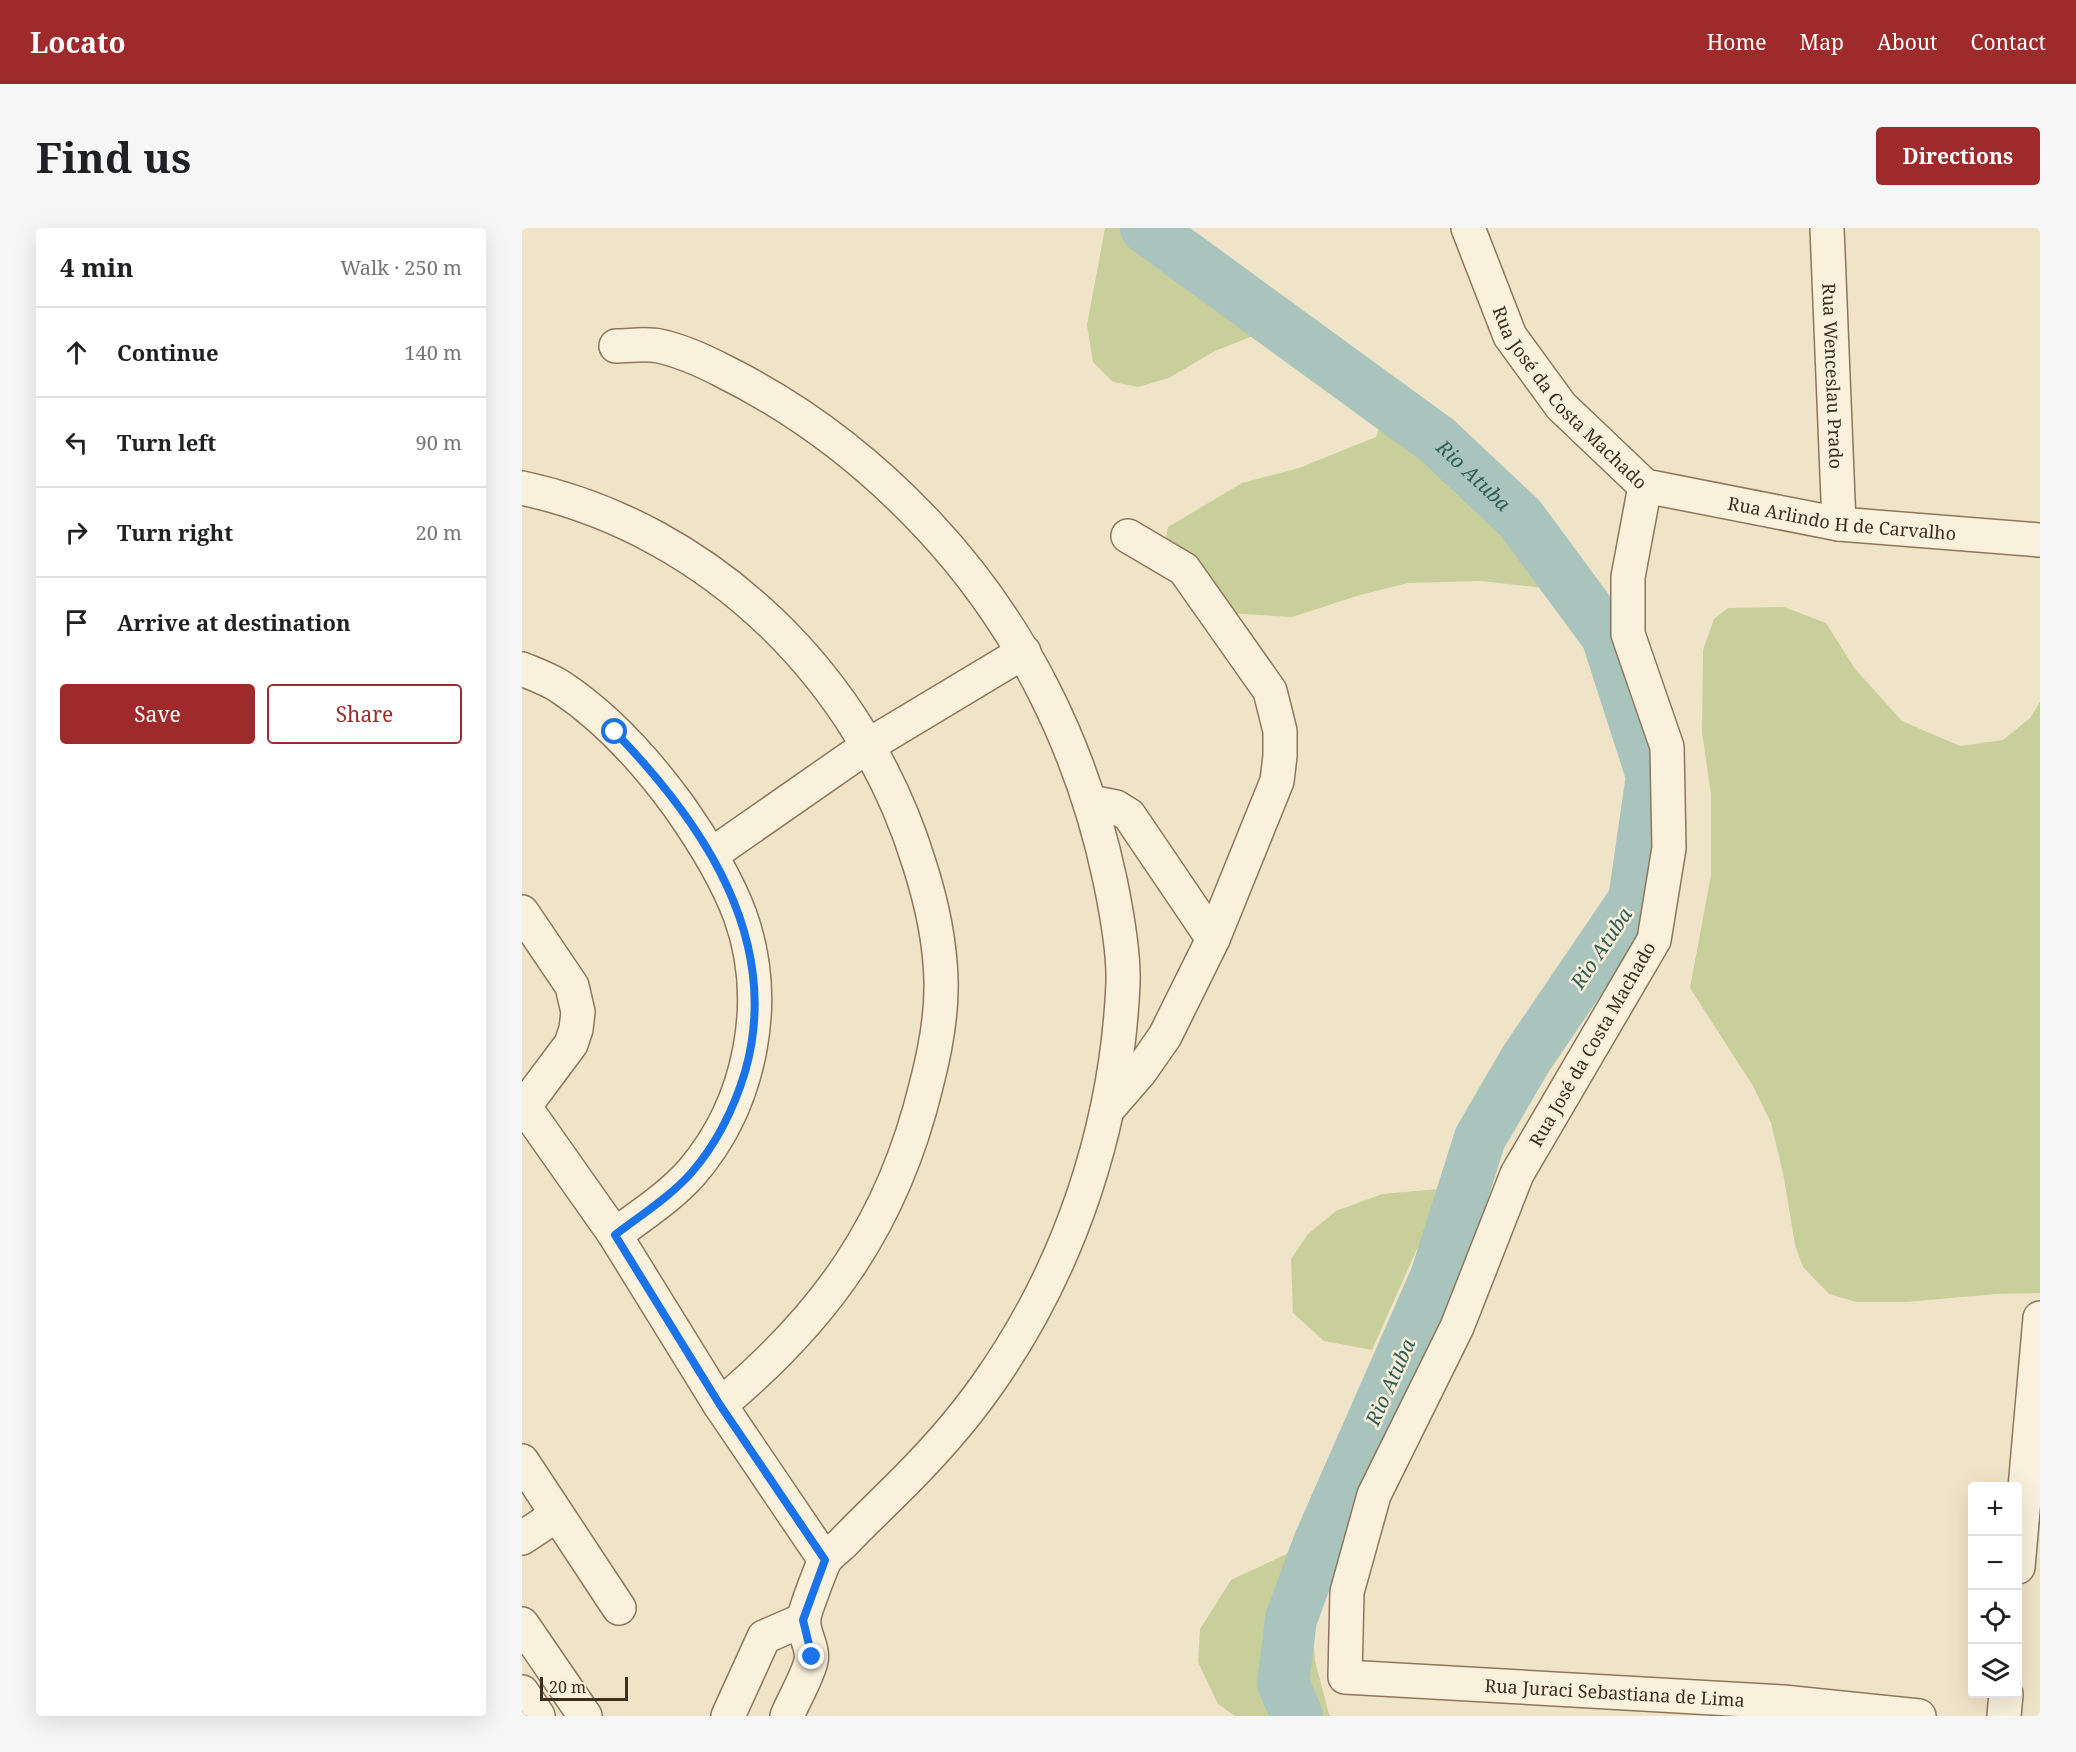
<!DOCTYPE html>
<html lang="en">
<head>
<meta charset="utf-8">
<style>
  :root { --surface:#fff; --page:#f6f6f6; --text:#202124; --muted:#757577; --line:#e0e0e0; --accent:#9e2a2b }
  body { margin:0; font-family:"Noto Serif",serif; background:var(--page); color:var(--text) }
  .controls { position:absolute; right:18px; bottom:18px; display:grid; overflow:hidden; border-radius:6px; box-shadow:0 6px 24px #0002 }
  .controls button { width:54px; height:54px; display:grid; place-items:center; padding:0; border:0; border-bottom:2px solid var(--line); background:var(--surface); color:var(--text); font:30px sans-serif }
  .scale { position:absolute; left:18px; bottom:15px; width:88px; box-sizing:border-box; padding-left:6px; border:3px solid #3d2e20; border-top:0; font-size:16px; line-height:21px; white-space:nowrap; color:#3d2e20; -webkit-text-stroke:4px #f7eed8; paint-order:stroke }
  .stop { position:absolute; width:18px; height:18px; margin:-14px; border:4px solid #1a73e8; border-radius:50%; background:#fff }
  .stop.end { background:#1a73e8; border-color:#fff; box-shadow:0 2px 6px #0008 }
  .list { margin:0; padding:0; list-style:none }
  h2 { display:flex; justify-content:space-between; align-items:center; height:78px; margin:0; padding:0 24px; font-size:26px }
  h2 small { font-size:20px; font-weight:400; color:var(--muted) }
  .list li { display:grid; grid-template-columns:39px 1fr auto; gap:18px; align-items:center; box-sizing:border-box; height:90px; padding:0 24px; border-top:2px solid var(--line) }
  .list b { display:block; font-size:22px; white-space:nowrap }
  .list em { font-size:20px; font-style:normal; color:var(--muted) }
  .actions { display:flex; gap:12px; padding:18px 24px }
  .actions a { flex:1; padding:14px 0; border:2px solid var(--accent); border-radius:6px; text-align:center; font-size:21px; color:var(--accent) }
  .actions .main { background:var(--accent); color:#fff }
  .icon { flex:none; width:33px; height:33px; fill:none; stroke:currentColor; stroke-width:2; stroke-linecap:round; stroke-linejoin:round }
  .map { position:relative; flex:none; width:1518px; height:1488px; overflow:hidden; border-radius:6px }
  header { display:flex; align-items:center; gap:36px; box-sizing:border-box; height:84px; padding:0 30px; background:var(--accent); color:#fff }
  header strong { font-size:28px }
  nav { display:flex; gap:33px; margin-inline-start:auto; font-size:21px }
  .intro { display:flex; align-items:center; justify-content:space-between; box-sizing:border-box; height:144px; padding:0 36px }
  h1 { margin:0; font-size:42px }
  .button { padding:15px 27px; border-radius:6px; background:var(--accent); color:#fff; font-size:21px; font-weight:700 }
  main { display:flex; gap:36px; padding:0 36px }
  aside { flex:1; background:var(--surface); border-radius:6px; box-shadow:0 6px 24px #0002 }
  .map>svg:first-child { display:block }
  .green { fill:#c9cf9b }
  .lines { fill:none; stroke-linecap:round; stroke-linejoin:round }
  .river { stroke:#a9c4bc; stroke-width:52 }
  .minor-casing { stroke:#8d765c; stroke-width:36 }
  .minor { stroke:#faf1dc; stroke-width:33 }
  .route { stroke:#1a73e8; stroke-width:8 }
  .labels { text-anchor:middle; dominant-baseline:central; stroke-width:5; stroke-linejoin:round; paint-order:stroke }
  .street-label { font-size:18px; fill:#3d2e20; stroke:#f7eed8 }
  .water-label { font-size:20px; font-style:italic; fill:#2f5d5a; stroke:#f7eed8 }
</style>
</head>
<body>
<header>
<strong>Locato</strong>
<nav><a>Home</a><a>Map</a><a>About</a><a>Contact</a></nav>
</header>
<div class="intro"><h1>Find us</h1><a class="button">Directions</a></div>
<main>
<aside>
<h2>4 min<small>Walk · 250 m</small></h2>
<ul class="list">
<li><svg class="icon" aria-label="ahead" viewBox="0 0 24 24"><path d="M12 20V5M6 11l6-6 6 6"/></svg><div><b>Continue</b></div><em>140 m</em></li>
<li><svg class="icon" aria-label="left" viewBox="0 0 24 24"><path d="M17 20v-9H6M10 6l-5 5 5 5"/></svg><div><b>Turn left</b></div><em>90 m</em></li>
<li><svg class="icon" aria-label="right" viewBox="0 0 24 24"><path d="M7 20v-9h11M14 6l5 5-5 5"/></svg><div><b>Turn right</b></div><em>20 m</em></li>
<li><svg class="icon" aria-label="arrive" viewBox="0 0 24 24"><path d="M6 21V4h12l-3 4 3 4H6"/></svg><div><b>Arrive at destination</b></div></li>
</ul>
<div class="actions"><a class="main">Save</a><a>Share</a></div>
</aside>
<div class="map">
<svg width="1518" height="1488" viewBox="0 0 1518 1488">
  <rect width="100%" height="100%" fill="#f0e4c8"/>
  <!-- green -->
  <g class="green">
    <path d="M583,0H630L764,95L693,123L647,150L616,159L591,154L571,134L565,97Z"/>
    <path d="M867,168L922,210L955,240L1012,314L1042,362L959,353L886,355L838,367L770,389L688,384L638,340L646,299L720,255L777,240L854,209Z"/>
    <path d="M1262,379L1304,395L1333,441L1380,493L1438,518L1481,512L1508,490L1518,474V1065L1475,1066L1384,1074H1334L1307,1066L1281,1039L1273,1017L1261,945L1249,895L1231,858L1168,760L1189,647V566L1180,504L1181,422L1192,391L1206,380Z"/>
    <path d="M927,960L894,1023L850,1122L802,1113L771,1085L769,1031L786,1006L814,983L860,966Z"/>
    <path d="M792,1313L790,1385L793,1433L807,1486L809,1488H713L696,1476L676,1434L678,1401L709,1352Z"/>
  </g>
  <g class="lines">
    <!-- river -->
    <path class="river" id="s1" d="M624,0L915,212L998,290L1085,408L1130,548L1112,672L1004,831L958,910L914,1049L797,1315L769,1391L761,1455L775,1488"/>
    <defs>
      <g id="minor">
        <path id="s2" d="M946,0L988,108L1039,178L1123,258"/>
        <path id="s3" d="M1305,0L1317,296"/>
        <path d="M94,118C108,118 123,115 137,118C160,123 180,132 201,143C278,181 347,234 406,297C499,396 560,519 588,652C594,681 602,726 601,755C595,898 548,1040 465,1157C437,1197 404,1233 369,1267C353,1283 336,1299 320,1316C314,1321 306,1327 302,1334C299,1341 282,1384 282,1391C280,1405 292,1419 289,1433C285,1450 272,1471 265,1488"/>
        <path id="s4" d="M1123,258L1106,349V406L1145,519L1147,620L1132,712L995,946L935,1099L852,1267L825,1364L823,1449L1261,1474L1397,1488"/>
        <path id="s5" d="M1123,258L1317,296L1518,312"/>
        <path d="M0,260C190,301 341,452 397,635C409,672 418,712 419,752C420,786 413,824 404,858C371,994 305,1088 198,1177"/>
        <path d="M0,441C12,446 26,451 37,458C83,488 123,532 156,577C180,611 203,647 218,687C249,773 229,875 170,944C148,969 119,987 93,1007"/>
        <path d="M568,574L594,579L607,587L691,711"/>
        <path d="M189,627L347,517L502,424"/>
        <path d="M0,684L50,758L56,784L54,801L49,816L2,879"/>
        <path d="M0,875L93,1007L198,1177L303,1332"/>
        <path d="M585,882L618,844L643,808L691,711L755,553L758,528V503L748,463L662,341L606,308"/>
        <path d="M0,1233L97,1380"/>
        <path d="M0,1310L35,1287"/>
        <path d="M1496,1339L1518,1090"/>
        <path d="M0,1396L63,1488"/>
        <path d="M0,1464L16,1488"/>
        <path d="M206,1488L242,1409L281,1392"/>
        <path d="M1482,1488L1484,1466"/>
      </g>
    </defs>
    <!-- minor casing -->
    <use href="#minor" class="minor-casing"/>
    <!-- minor -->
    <use href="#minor" class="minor"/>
  </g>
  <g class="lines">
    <!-- route -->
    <path class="route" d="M93,504C181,595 261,712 223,844C212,880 195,915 170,944C148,969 119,987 93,1007L198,1177L303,1332L281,1392L290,1429"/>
  </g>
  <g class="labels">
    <!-- street labels -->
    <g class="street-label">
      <text stroke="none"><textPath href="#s3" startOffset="148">Rua Wenceslau Prado</textPath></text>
      <text stroke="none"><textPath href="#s2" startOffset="201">Rua José da Costa Machado</textPath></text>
      <text stroke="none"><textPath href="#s5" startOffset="200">Rua Arlindo H de Carvalho</textPath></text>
      <text transform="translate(1070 816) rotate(-60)">Rua José da Costa Machado</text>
      <text stroke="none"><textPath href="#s4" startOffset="1542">Rua Juraci Sebastiana de Lima</textPath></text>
    </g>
    <!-- water labels -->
    <g class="water-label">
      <text stroke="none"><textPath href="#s1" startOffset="411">Rio Atuba</textPath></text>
      <text transform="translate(1079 720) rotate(-56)">Rio Atuba</text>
      <text transform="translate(868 1154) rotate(-66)">Rio Atuba</text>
    </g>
  </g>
</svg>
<div class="controls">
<button>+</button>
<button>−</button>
<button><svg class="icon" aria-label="locate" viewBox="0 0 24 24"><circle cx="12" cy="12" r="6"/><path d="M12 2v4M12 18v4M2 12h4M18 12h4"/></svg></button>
<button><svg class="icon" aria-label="layers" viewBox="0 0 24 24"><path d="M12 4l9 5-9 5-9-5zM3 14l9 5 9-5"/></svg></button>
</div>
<div class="scale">20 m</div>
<div class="stop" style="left:93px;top:504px"></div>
<div class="stop end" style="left:290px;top:1429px"></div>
</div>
</main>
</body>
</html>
